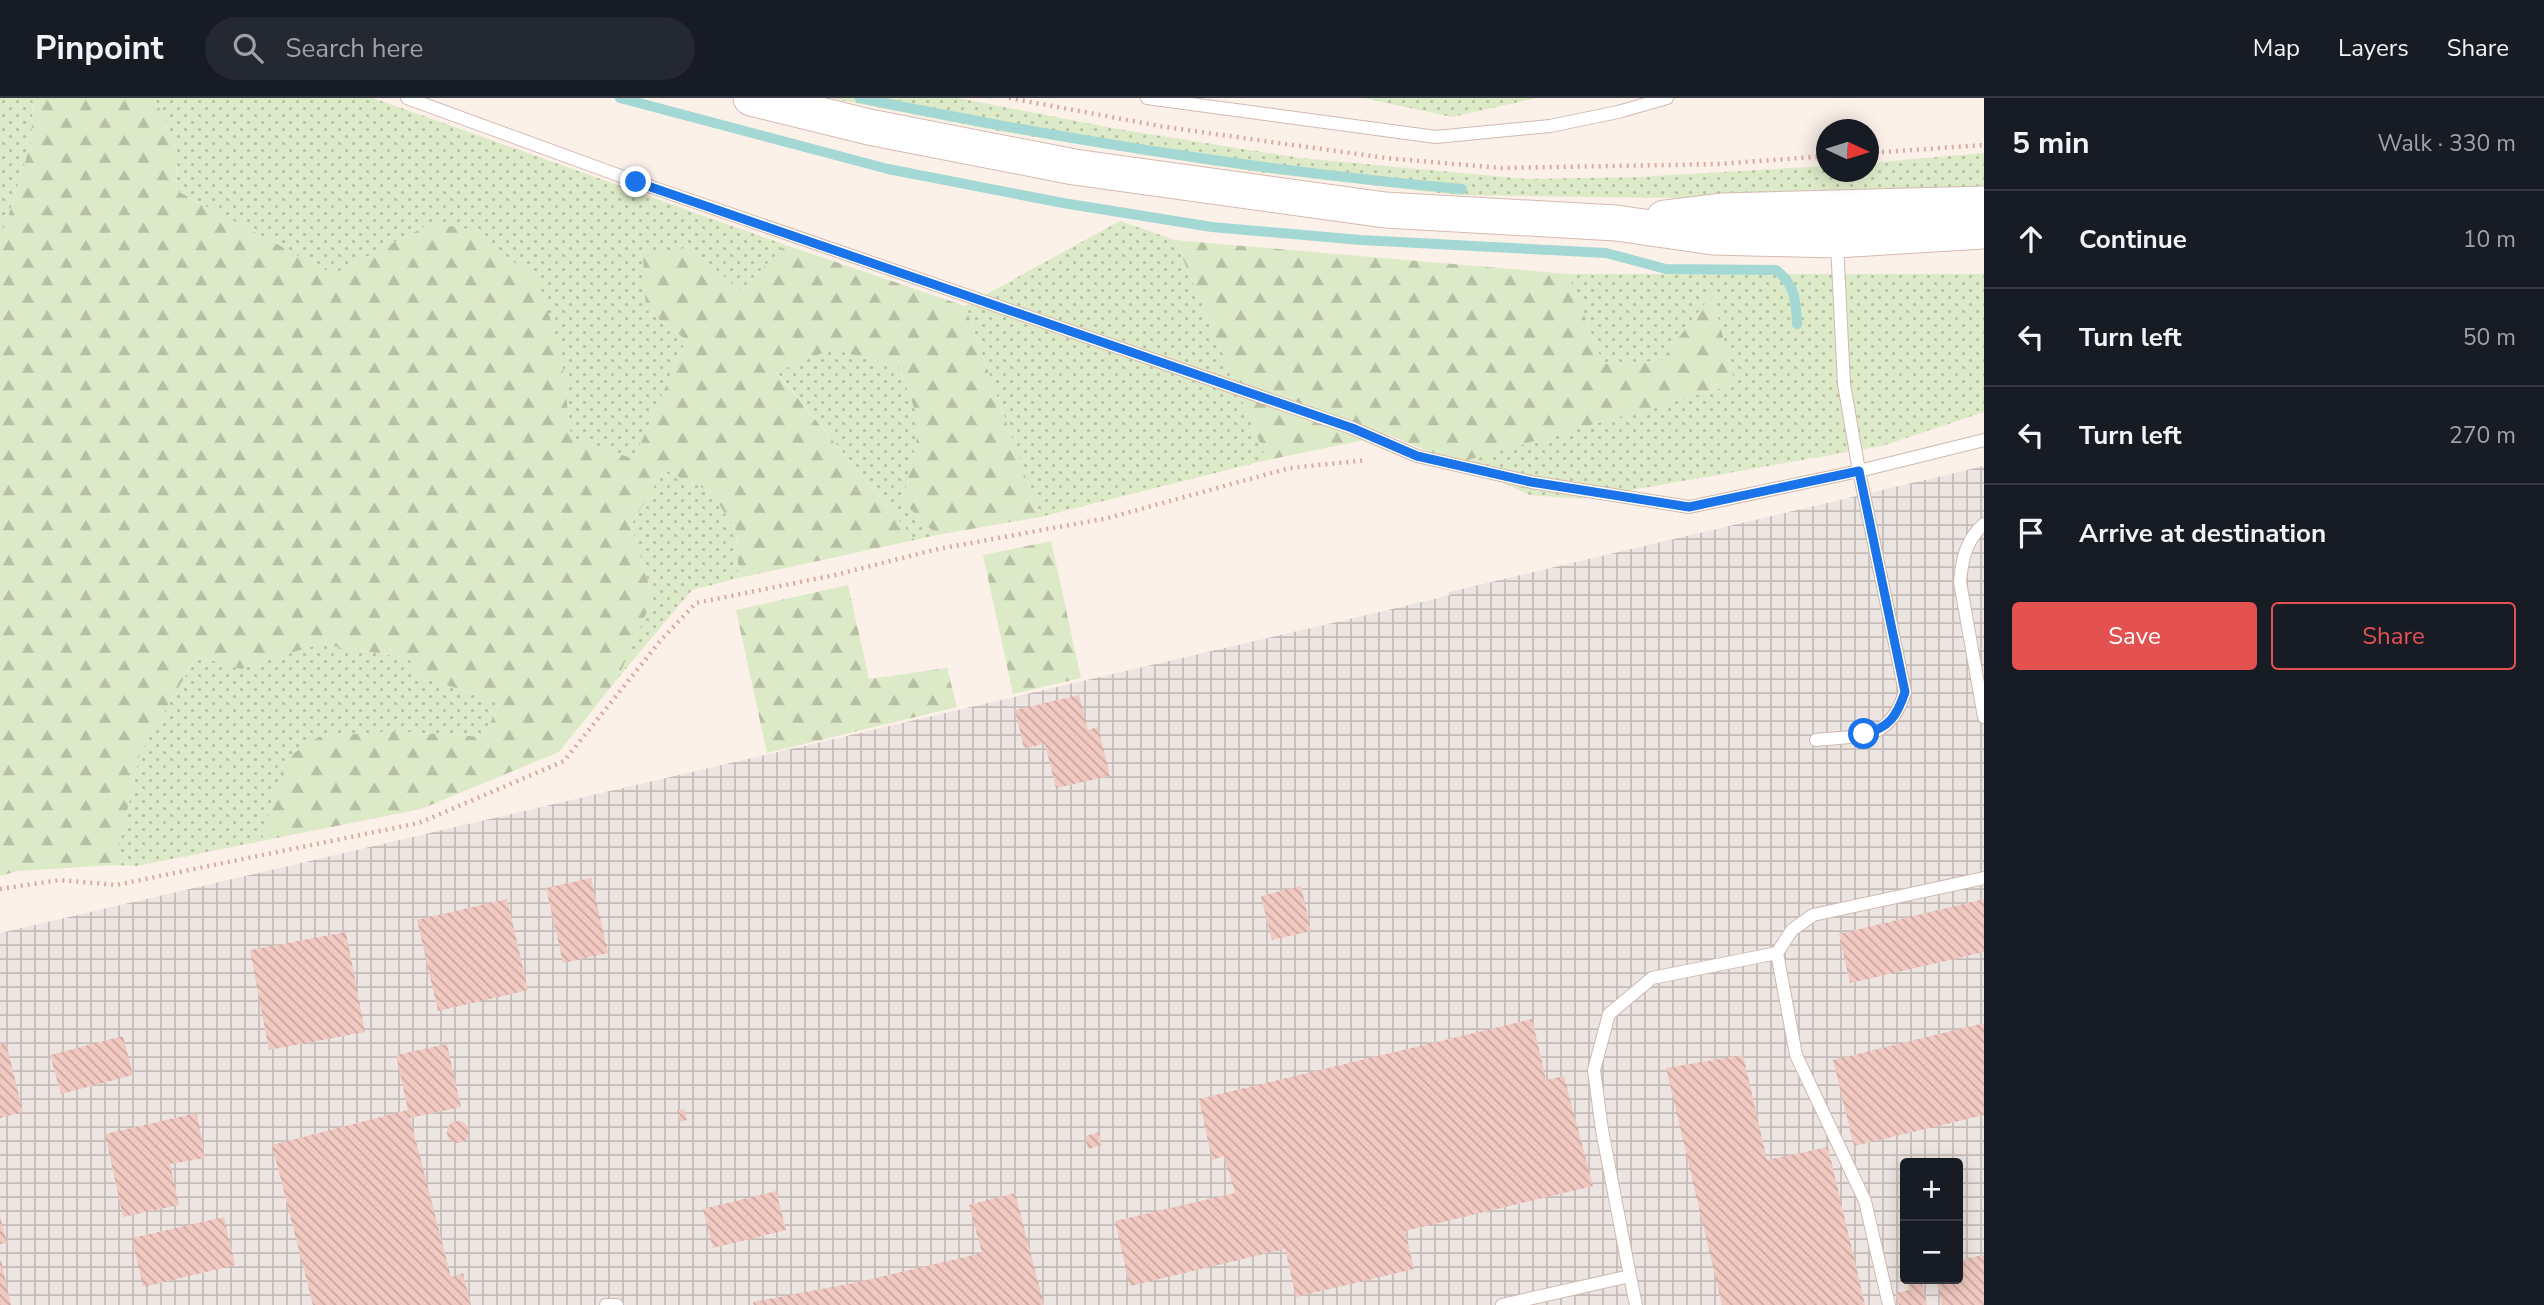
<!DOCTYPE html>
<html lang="en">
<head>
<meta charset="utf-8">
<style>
  :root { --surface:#171b24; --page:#242831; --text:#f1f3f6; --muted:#9ea1a6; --line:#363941; --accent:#e45151 }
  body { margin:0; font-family:"Nunito Sans",sans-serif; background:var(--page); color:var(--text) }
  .controls { position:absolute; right:21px; bottom:21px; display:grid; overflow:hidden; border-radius:7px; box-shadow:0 4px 18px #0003 }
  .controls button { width:63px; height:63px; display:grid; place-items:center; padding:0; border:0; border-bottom:2px solid var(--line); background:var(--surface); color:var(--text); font:35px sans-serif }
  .compass { position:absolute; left:1816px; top:21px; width:63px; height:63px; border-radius:50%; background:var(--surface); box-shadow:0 4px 18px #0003; rotate:94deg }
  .stop { position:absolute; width:21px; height:21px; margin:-16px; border:5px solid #1a73e8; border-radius:50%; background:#fff }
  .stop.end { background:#1a73e8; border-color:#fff; box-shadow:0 2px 7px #0008 }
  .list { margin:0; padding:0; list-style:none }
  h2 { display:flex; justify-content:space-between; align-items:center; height:91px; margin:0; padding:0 28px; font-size:30px }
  h2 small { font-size:23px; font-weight:400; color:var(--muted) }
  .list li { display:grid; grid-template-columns:46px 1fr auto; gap:21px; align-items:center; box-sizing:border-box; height:98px; padding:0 28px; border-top:2px solid var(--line) }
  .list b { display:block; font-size:26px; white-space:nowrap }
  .list em { font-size:23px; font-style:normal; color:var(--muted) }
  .actions { display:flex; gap:14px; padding:21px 28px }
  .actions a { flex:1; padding:16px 0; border:2px solid var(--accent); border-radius:7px; text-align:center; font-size:24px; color:var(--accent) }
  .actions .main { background:var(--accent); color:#fff }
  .icon { flex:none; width:38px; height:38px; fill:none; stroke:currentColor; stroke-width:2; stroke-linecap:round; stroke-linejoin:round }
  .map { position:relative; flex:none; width:1984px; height:1207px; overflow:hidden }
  header { display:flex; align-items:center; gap:42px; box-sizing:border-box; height:98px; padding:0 35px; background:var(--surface); border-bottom:2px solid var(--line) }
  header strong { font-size:33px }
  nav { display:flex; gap:38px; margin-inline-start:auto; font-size:24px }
  .search { width:490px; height:63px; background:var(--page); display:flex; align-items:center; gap:18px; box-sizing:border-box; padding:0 24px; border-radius:38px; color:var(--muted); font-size:26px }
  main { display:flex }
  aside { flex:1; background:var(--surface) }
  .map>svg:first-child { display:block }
  .industrial { fill:url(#industrial-grid); fill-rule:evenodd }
  .grass { fill:url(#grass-dots) }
  .forest { fill:url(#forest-firs) }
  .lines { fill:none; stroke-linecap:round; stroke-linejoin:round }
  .stream { stroke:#a3d8d4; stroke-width:10 }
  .building { fill:url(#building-back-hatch) }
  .service-casing { stroke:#d1b8b1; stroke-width:14 }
  .secondary-casing { stroke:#d6b9b1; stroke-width:37 }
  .path { stroke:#d7aca3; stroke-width:4.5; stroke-dasharray:2 5; stroke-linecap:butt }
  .service { stroke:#fff; stroke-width:12 }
  .secondary { stroke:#fff; stroke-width:35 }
  .route { stroke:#1a73e8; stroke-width:9 }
</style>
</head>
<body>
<header>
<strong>Pinpoint</strong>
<div class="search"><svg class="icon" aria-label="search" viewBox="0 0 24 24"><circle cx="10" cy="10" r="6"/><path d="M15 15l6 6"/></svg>Search here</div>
<nav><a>Map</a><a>Layers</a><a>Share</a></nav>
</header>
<main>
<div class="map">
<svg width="1984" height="1207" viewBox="0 0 1984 1207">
  <defs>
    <pattern id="industrial-grid" width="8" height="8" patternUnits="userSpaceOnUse" patternTransform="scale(1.75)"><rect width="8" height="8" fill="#ede5e2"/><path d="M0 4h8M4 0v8" fill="none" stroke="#c5bcb9"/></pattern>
    <pattern id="grass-dots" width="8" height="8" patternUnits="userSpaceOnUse" patternTransform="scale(1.75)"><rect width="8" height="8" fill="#ddeac7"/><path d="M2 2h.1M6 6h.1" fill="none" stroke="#b8c0a4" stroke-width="1.8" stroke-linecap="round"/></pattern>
    <pattern id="forest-firs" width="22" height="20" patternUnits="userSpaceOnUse" patternTransform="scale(1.75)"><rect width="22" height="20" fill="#ddeac7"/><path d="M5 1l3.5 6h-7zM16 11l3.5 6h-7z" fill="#b8c0a4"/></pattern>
    <pattern id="building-back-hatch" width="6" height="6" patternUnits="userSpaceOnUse" patternTransform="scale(1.75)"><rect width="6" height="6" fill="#f1c9c1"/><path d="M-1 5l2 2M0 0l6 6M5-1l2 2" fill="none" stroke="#c8a69f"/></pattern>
  </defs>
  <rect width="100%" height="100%" fill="#fcf1e9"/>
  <!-- industrial -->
  <path class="industrial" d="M1984,368V1207H0V835L1422,504L1450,497L1449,494ZM1905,1065H1958V1181H1905Z"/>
  <!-- grass -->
  <g class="grass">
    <path d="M0,0H33L31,45L5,129L0,131Z"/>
    <path d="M155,0H373L786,147L740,193L691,149L646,211L686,242L634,361L571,339L561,255L430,126L333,177L177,93L176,50Z"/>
    <path d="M830,0H958L1123,32L1301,60L1527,81L1637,79L1826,68V74H1868L1869,65L1984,55V91L1670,100L1456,97L1256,74L1003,34Z"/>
    <path d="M1363,0H1537L1452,19Z"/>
    <path d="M1120,123L1175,142L1267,362L1040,419L965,208Z"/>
    <path d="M1568,176H1984V314L1882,348L1580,401L1530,397L1457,365L1735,286L1712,197L1661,263L1603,266Z"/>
    <path d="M832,251L899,269L920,326L903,404L937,437L915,442L776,273Z"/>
    <path d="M664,371L711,394L736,432L739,480L692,492L618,580L653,500L631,427Z"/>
    <path d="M319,546L409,560L417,578L500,604L484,639L391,633L285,661L262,743L137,768L115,767L140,655L197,558L241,571Z"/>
  </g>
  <!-- forest -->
  <g class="forest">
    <path d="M33,0H155L176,50L177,93L333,176L430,126L470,131L538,182L561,255L571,339L634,361L686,242L646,211L643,157L691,149L740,193L786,147L965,208L1040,419L937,437L903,404L920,326L899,269L832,251L776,274L915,442L739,480L736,432L711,394L664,372L631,427L653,500L618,580L559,654L421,711L262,743L285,661L319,639L391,633L484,639L500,604L417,578L409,560L319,546L241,571L197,558L140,655L115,767L18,773L0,778V131L5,129L31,45Z"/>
    <path d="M1175,142L1568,176L1603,266L1661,263L1712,196L1735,286L1457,365L1389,337L1267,362Z"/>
    <path d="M1051,443L1081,580L1013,596L983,457Z"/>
    <path d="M848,487L869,581L947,570L957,609L767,655L736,512Z"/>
  </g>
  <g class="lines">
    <!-- stream -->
    <g class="stream">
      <path d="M620,0L888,71L1063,105L1212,129L1361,142L1606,155L1666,171L1776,172C1795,186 1796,203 1797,226"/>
      <path d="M860,0C1059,41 1259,73 1462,91"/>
    </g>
  </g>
  <!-- building -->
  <g class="building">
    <path d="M1079,597L1088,632L1098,629L1110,678L1056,690L1045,646L1024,650L1015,612Z"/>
    <path d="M591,780L608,855L563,865L546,790Z"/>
    <path d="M1301,788L1311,833L1272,842L1261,798Z"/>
    <path d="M507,801L528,892L438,913L417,822Z"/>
    <path d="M1984,801V854L1850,885L1839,836Z"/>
    <path d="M346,834L365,934L269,952L250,852Z"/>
    <path d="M1532,921L1546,982L1564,978L1593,1088L1405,1133L1414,1171L1296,1199L1285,1151L1130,1188L1115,1123L1235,1095L1224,1058L1212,1062L1199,1001Z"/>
    <path d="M1984,925V1017L1854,1048L1833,962Z"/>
    <path d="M123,938L133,977L61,996L50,957Z"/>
    <path d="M6,945L23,1014L0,1020V947Z"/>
    <path d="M447,946L461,1009L410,1020L451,1179L463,1175L471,1207H313L272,1047L408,1012L396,957Z"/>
    <path d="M1743,957L1767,1062L1828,1049L1865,1207H1722L1666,970Z"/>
    <path d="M684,1011L687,1022L680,1024L677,1012Z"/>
    <path d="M197,1015L205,1060L170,1066L179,1107L123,1119L105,1036Z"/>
    <circle cx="458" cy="1034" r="11"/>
    <path d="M1099,1034L1102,1047L1088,1051L1085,1038Z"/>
    <path d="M776,1093L786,1132L713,1150L703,1111Z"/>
    <path d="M1015,1095L1044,1207H754L753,1204L859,1184L982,1155L969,1107Z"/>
    <path d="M0,1118L7,1145L0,1146Z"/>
    <path d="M224,1119L235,1167L143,1189L132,1140Z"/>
    <path d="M1984,1157V1207H1942L1936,1181H1958V1162Z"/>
    <path d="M0,1162H1L11,1207H0Z"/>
    <path d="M1907,1181H1921L1927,1207H1899L1896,1195L1909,1192Z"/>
  </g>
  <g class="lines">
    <defs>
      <g id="service">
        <path d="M407,0L637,84L1352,330L1417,358L1531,384L1689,409L1859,373L1905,594C1889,644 1861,637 1816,642"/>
        <path d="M1147,0L1436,39L1550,28L1618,14L1667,0"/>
        <path d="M1837,146L1844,286L1859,373L1984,342"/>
        <path d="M1984,426C1966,442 1962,461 1960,484L1984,619"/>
        <path d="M1777,855L1792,832L1813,817L1984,780"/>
        <path d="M1630,1178L1602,1032L1594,972L1609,916L1652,880L1777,855L1796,957L1865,1103L1889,1207"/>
        <path d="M606,1207H617"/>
        <path d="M1502,1207L1630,1178L1636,1207"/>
      </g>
      <g id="secondary">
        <path d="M751,0L869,29L1074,69L1385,112L1616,125L1713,139L1836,142L1984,133"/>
        <path d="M1664,120L1722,113L1984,106"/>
      </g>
    </defs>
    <!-- service casing -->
    <use href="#service" class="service-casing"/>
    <!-- secondary casing -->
    <use href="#secondary" class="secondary-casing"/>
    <!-- path -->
    <g class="path">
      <path d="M1009,0L1165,29L1386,60L1501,70L1719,66L1826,58"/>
      <path d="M1868,55L1984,47"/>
      <path d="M0,791L60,782L116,787L419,725L564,663L661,542L696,505L835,477L938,451L1108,420L1290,370L1367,362"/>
    </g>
    <!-- service -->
    <use href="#service" class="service"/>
    <!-- secondary -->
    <use href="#secondary" class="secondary"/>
  </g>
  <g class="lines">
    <!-- route -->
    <path class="route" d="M636,84L1352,330L1417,358L1531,384L1689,409L1859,373L1905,594C1897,618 1889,630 1864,636"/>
  </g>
</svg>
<div class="controls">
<button>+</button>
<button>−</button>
</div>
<svg class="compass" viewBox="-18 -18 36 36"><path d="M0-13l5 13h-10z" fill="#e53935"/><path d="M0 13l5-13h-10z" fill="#9ea1a6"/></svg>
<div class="stop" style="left:1864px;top:636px"></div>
<div class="stop end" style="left:636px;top:84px"></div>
</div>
<aside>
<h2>5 min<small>Walk · 330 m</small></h2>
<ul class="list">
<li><svg class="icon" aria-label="ahead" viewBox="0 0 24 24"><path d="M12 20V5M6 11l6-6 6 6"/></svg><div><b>Continue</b></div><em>10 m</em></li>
<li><svg class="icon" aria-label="left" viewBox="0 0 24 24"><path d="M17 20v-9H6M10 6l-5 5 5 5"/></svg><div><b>Turn left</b></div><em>50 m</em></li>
<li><svg class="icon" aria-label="left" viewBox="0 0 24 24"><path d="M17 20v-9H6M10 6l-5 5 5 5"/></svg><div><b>Turn left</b></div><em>270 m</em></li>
<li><svg class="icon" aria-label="arrive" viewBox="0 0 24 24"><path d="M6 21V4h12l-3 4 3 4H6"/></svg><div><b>Arrive at destination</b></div></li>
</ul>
<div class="actions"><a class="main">Save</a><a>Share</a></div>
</aside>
</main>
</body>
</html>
